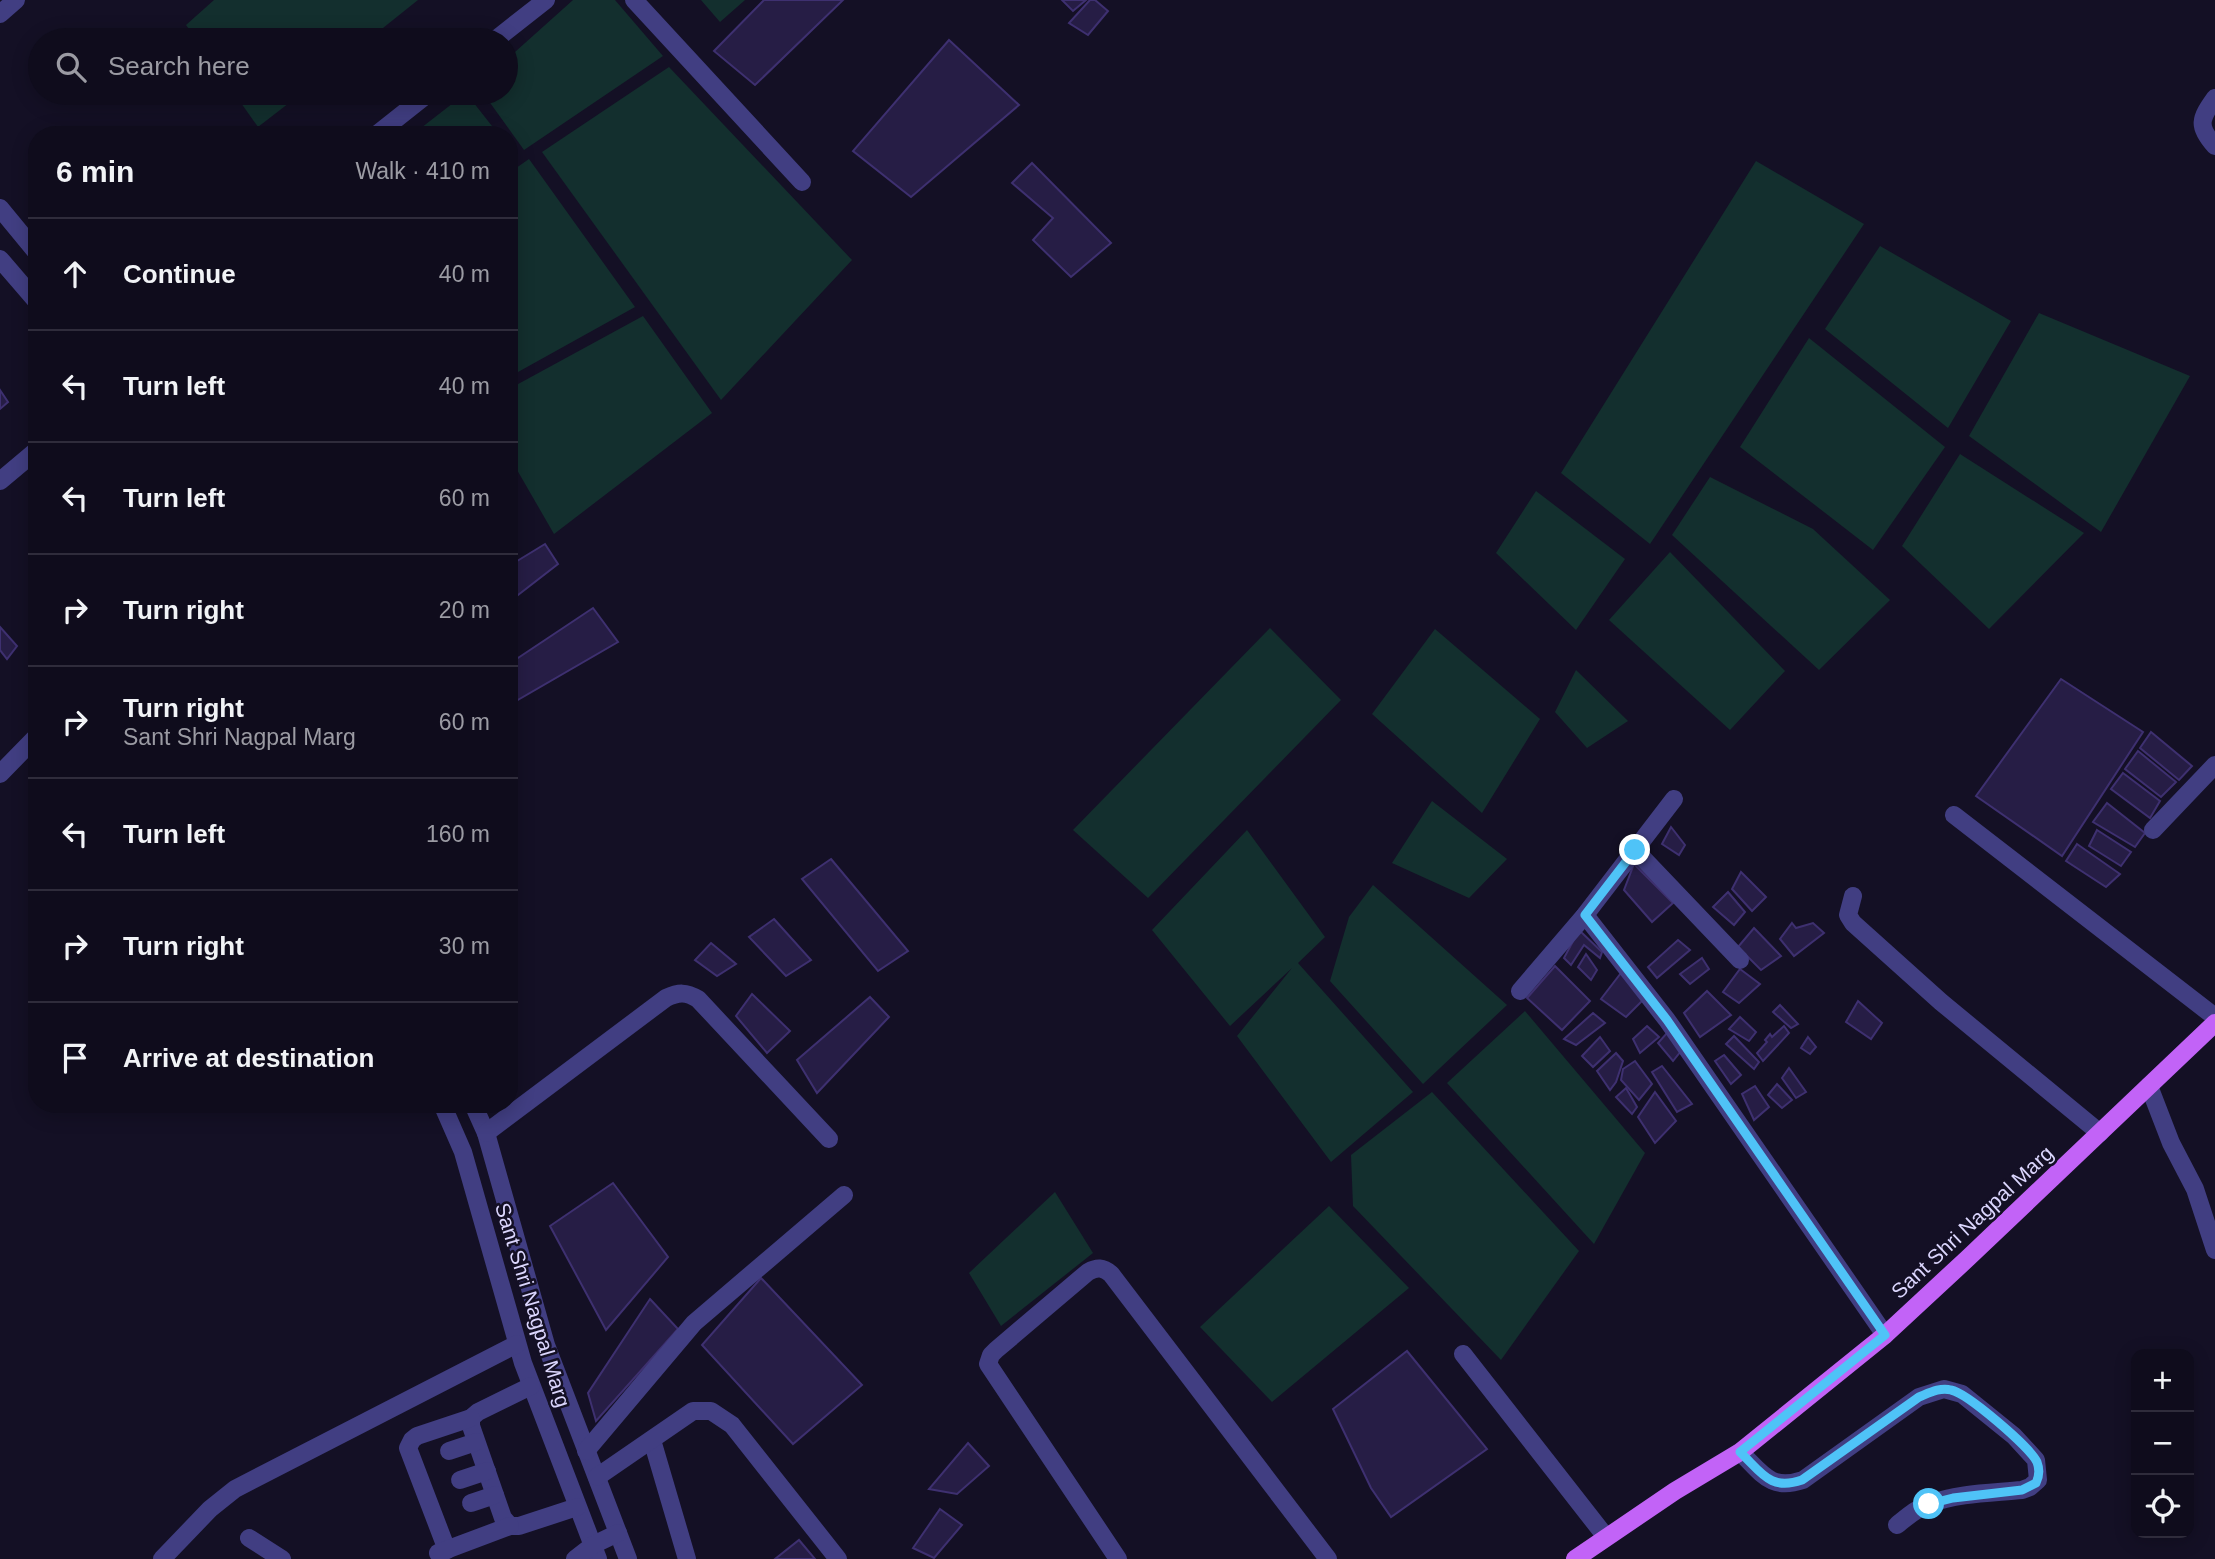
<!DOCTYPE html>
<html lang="en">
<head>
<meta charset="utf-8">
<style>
  :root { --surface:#0f0c1c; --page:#181525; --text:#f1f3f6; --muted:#9b9ba3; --line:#2f2c3b }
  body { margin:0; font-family:Helvetica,sans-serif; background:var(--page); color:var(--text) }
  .controls { position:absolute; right:21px; bottom:21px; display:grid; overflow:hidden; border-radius:14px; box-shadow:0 4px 18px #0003 }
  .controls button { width:63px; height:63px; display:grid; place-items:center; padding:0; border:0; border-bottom:2px solid var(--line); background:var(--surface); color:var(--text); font:35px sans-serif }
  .stop { position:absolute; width:21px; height:21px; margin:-16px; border:5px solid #4fc3f7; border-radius:50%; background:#fff }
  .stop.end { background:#4fc3f7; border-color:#fff; box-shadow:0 2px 7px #0008 }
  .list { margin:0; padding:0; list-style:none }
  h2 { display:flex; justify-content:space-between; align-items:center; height:91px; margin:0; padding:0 28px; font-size:30px }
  h2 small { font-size:23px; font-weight:400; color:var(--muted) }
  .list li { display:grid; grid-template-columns:46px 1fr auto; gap:21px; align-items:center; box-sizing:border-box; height:112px; padding:0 28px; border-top:2px solid var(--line) }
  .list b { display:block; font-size:26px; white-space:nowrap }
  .list p { margin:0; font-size:23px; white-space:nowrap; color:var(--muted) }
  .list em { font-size:23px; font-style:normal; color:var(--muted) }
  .icon { flex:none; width:38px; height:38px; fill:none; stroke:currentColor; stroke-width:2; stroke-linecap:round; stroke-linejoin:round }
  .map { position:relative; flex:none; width:2215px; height:1559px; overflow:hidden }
  .search { position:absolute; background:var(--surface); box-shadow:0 4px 18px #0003; left:28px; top:28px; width:490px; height:77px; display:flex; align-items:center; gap:18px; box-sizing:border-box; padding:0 24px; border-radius:38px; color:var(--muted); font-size:26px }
  .panel { position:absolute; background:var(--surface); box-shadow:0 4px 18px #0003; left:28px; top:126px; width:490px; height:987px; border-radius:28px }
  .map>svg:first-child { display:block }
  .green { fill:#132f2e }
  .building { fill:#261d45; stroke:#3e3070; stroke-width:2 }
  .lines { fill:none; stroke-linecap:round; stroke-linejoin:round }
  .minor { stroke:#413e82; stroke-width:18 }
  .major { stroke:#c263f7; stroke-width:18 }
  .route { stroke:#4fc3f7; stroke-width:9 }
  .labels { text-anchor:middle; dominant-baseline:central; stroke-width:5; stroke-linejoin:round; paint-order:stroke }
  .street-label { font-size:21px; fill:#dbd6fd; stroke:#141025 }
</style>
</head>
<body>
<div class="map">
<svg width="2215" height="1559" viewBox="0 0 2215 1559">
  <rect width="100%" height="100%" fill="#141025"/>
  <!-- green -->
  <g class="green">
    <path d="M214,0H418L368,40H197L186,25Z"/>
    <path d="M573,0H615L663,56L524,150L483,93H506V60Z"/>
    <path d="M701,0H745L720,22Z"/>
    <path d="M669,67L852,260L721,400L542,152Z"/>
    <path d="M234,93H302L258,127Z"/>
    <path d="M466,93L499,135H412Z"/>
    <path d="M529,159L635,307L509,377V173Z"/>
    <path d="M1756,161L1864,224L1650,544L1561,473Z"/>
    <path d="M1880,246L2011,321L1948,428L1825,329Z"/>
    <path d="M2039,313L2190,376L2101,532L1969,436Z"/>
    <path d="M643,316L712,413L554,534L509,456V389Z"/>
    <path d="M1809,338L1945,447L1873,550L1740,447Z"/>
    <path d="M1960,454L2084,533L1989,629L1902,546Z"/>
    <path d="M1710,477L1813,529L1890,600L1819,670L1672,535Z"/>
    <path d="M1536,491L1625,559L1576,630L1496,553Z"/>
    <path d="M1670,552L1785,671L1730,730L1609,620Z"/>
    <path d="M1270,628L1341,700L1148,898L1073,830Z"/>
    <path d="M1435,629L1540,719L1482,813L1372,714Z"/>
    <path d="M1576,670L1628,721L1587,748L1555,712Z"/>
    <path d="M1432,801L1507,859L1469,898L1392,863Z"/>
    <path d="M1247,830L1325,937L1298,963L1413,1092L1331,1162L1237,1036L1292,968L1230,1026L1152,930Z"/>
    <path d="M1373,885L1507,1005L1423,1084L1330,981L1349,917Z"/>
    <path d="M1525,1011L1645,1153L1594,1244L1447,1083Z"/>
    <path d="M1432,1092L1579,1251L1501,1360L1353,1206L1351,1155Z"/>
    <path d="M1055,1192L1093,1253L1001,1326L969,1273Z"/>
    <path d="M1329,1206L1409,1288L1272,1402L1200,1327Z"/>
  </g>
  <!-- building -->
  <g class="building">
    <path d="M764,0H843L755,85L714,51Z"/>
    <path d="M1062,0H1086L1073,11Z"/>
    <path d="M1090,0H1095L1108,11L1088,35L1069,23Z"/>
    <path d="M949,40L1019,105L911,197L853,151Z"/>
    <path d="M1032,163L1111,243L1071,277L1033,240L1053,218L1012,183Z"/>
    <path d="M0,390L8,402L0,409Z"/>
    <path d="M545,544L558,564L509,602V566Z"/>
    <path d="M593,608L618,642L509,705V664Z"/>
    <path d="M0,627L17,646L7,659L0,650Z"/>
    <path d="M2061,679L2143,732L2062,856L1976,796Z"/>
    <path d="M2151,732L2192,766L2179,780L2140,748Z"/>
    <path d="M2138,751L2176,782L2161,797L2125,769Z"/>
    <path d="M2123,773L2160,801L2150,818L2111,789Z"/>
    <path d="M2107,803L2145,833L2135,847L2093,822Z"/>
    <path d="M1671,827L1685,845L1679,855L1662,844Z"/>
    <path d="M2097,830L2131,852L2121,866L2089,846Z"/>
    <path d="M2077,844L2120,874L2106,887L2066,861Z"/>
    <path d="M831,859L908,951L878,971L802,879Z"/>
    <path d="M1634,864L1673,903L1652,922L1624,890Z"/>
    <path d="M1741,872L1766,897L1752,911L1732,889Z"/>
    <path d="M1728,892L1745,912L1734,925L1713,907Z"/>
    <path d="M774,919L811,960L786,976L749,937Z"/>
    <path d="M1792,923L1796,928L1813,923L1824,933L1794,956L1780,939Z"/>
    <path d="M1754,928L1781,956L1761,970L1738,947Z"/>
    <path d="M1579,930L1602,952L1600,958L1584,945L1571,965L1564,958Z"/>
    <path d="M1678,940L1690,950L1657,978L1648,967Z"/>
    <path d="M711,943L736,964L717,976L695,960Z"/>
    <path d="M1586,954L1597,970L1591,980L1578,967Z"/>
    <path d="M1702,958L1709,969L1690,984L1680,974Z"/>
    <path d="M1555,966L1590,1001L1562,1030L1527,998Z"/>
    <path d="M1624,969L1647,996L1626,1017L1601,999Z"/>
    <path d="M1740,969L1760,984L1739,1003L1723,992Z"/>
    <path d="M1707,991L1731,1015L1700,1037L1684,1013Z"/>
    <path d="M752,994L790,1031L767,1053L736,1016Z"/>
    <path d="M870,997L889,1017L817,1093L797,1060Z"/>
    <path d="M1858,1001L1882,1023L1871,1039L1846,1022Z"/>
    <path d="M1780,1005L1798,1024L1791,1028L1773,1012Z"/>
    <path d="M1593,1013L1605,1023L1576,1045L1564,1039Z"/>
    <path d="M1740,1017L1756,1032L1749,1041L1729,1029Z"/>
    <path d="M1647,1026L1659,1037L1640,1053L1633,1039Z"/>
    <path d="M1784,1026L1789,1033L1763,1061L1757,1053L1767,1042L1765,1040L1770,1034L1772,1037Z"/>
    <path d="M1667,1033L1681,1051L1673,1061L1658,1043Z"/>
    <path d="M1734,1036L1759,1062L1754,1069L1726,1044Z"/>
    <path d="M1600,1037L1610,1051L1593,1067L1582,1056Z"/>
    <path d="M1808,1037L1816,1047L1810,1054L1801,1048Z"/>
    <path d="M1616,1053L1623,1061L1616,1082L1610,1090L1597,1071Z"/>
    <path d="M1724,1055L1741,1075L1731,1084L1715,1061Z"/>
    <path d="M1635,1061L1652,1084L1639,1100L1621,1080L1623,1069Z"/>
    <path d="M1662,1066L1692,1104L1677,1112L1652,1072Z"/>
    <path d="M1789,1068L1806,1092L1796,1098L1782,1078Z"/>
    <path d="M1777,1084L1792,1100L1782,1108L1768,1095Z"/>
    <path d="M1755,1086L1769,1107L1754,1120L1742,1094Z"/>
    <path d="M1626,1088L1637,1107L1632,1114L1616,1097Z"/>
    <path d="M1655,1092L1676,1121L1655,1143L1638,1117Z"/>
    <path d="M613,1183L668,1257L606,1330L550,1226Z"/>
    <path d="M761,1278L862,1385L793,1444L702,1345Z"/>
    <path d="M650,1299L678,1329L596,1421L588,1393Z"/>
    <path d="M1407,1351L1487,1449L1391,1517L1371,1488L1333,1409Z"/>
    <path d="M968,1443L989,1466L957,1494L929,1489Z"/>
    <path d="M940,1509L962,1525L934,1558L913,1548Z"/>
    <path d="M799,1540L815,1559H775Z"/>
  </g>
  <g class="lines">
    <!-- minor -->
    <g class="minor">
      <path d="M634,0L802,182"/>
      <path d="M0,14L16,0"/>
      <path d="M495,40L546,0"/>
      <path d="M2215,98C2200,119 2197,126 2215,146"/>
      <path d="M376,135L429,93"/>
      <path d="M0,208L37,253"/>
      <path d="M0,259L37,302"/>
      <path d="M0,481L37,450"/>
      <path d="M0,774L37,736"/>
      <path d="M1954,815L2215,1017"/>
      <path d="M2153,830L2215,765"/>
      <path d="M1635,850L1740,960"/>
      <path d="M1853,896L1848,915L1853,923L1941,1002L2100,1133"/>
      <path d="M1585,915L1667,1020L1885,1335"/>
      <path d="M1520,991L1585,915L1674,799"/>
      <path d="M2149,1086L2171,1143L2195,1189L2215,1250"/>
      <path d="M442,1104L463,1152L523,1363L598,1559"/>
      <path d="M473,1104L486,1133L546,1345L628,1559"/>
      <path d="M486,1133L666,998C679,992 686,992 698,999L829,1139"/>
      <path d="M1463,1354L1606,1537"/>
      <path d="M531,1386L478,1412L471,1418V1426L503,1518L510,1526H519L577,1507"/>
      <path d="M652,1440L687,1559"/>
      <path d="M449,1451L476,1442"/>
      <path d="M586,1451L694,1323L844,1195"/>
      <path d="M1740,1452C1762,1473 1770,1491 1803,1480L1919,1397L1944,1389L1962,1394L2014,1436L2036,1460L2038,1480L2030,1487L2022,1490C1992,1493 1958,1493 1929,1504C1917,1508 1907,1517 1897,1525"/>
      <path d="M597,1477L693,1411H711L732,1425L838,1559"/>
      <path d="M460,1480L487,1471"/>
      <path d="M471,1503L495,1495"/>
      <path d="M249,1538L282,1559"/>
      <path d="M447,1550L408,1448L412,1440L417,1436L471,1418"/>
      <path d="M438,1553L510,1526"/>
      <path d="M162,1559L210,1509L235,1489L517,1344"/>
      <path d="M575,1559L593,1545L618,1533"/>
      <path d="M1118,1559L988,1364L991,1355L996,1350L1088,1272C1097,1267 1103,1267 1111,1274L1328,1559"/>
    </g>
    <!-- major -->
    <path class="major" d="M1575,1559L1675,1491L1740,1452L1885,1335L1968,1258L2215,1023"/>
  </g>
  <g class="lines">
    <!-- route -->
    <path class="route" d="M1635,850L1585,915L1667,1020L1885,1335L1740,1452C1762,1473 1770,1491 1802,1480L1919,1397C1929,1393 1940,1387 1951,1390C1967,1393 2030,1447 2037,1462C2040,1470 2039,1477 2036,1483L2022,1490L1953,1498L1929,1504"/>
  </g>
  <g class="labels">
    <!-- street labels -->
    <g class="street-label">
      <text transform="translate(1972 1222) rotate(-43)">Sant Shri Nagpal Marg</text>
      <text transform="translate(533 1305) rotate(73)">Sant Shri Nagpal Marg</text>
    </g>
  </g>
</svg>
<div class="controls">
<button>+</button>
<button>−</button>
<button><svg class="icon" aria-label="locate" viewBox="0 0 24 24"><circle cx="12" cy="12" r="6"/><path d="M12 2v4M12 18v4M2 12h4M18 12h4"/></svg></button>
</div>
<div class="stop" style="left:1929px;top:1504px"></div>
<div class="stop end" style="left:1635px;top:850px"></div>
<div class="search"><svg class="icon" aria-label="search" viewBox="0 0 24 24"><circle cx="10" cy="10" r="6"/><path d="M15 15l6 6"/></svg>Search here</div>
<section class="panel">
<h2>6 min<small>Walk · 410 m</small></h2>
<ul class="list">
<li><svg class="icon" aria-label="ahead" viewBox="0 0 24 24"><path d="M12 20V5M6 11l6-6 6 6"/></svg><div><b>Continue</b></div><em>40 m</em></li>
<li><svg class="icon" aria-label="left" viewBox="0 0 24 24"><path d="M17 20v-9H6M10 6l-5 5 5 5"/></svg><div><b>Turn left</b></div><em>40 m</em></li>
<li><svg class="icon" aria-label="left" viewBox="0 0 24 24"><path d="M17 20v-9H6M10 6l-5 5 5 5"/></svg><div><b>Turn left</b></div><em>60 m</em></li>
<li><svg class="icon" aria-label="right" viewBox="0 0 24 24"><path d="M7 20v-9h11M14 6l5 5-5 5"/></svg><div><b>Turn right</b></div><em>20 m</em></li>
<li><svg class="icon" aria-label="right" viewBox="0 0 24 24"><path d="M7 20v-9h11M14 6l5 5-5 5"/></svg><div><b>Turn right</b><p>Sant Shri Nagpal Marg</p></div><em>60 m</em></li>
<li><svg class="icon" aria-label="left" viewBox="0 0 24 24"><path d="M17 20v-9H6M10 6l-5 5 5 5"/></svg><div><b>Turn left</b></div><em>160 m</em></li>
<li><svg class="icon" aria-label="right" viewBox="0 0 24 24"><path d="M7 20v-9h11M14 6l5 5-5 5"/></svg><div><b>Turn right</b></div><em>30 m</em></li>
<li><svg class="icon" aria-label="arrive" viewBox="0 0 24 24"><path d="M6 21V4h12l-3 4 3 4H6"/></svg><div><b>Arrive at destination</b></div></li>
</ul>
</section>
</div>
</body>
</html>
